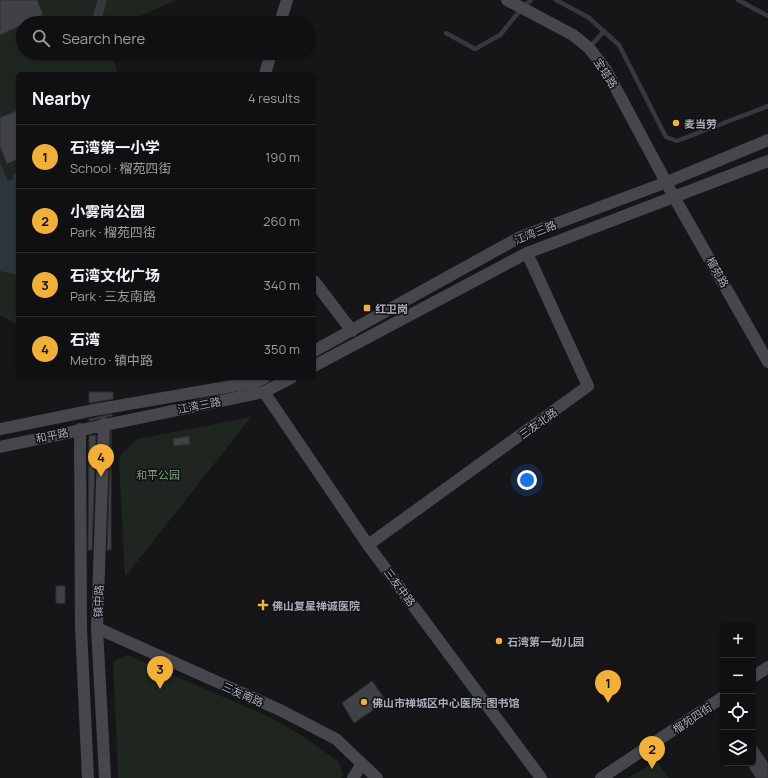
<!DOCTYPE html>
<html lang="en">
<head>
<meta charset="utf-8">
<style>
  :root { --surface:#101012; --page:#1e1e20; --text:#f1f3f6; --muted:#9c9d9f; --line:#303032; --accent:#f2b134 }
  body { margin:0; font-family:Manrope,"Noto Sans SC",sans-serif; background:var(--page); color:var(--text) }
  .controls { position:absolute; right:12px; bottom:12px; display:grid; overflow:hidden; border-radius:6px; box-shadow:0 1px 3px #0004 }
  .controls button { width:36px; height:36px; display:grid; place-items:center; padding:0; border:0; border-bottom:1px solid var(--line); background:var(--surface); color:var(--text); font:20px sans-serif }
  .you { position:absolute; left:527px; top:480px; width:14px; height:14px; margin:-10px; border:3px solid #fff; border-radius:50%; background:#1a73e8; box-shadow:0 0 0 6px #1a73e833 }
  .badge { display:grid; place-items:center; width:26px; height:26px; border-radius:50%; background:var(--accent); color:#111; font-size:13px; font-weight:700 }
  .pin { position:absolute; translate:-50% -33px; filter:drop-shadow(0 1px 2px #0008) }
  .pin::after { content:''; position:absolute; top:21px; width:14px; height:12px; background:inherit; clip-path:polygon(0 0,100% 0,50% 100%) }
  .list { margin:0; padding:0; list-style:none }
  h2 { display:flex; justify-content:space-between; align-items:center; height:52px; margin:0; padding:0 16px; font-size:17px }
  h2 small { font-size:13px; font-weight:400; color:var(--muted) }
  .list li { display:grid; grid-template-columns:26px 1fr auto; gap:12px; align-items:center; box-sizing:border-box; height:64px; padding:0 16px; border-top:1px solid var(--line) }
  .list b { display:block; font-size:15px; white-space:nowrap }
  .list p { margin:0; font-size:13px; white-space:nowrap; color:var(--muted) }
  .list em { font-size:13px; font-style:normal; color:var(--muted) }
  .icon { flex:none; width:22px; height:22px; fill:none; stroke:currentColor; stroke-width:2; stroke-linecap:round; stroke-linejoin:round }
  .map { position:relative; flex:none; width:768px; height:778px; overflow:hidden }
  .search { position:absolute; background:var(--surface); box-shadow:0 1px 3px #0004; left:16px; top:16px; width:300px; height:44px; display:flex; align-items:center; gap:10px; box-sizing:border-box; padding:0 14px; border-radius:22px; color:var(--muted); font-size:15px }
  .panel { position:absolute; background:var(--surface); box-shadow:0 1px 3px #0004; left:16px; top:72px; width:300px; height:308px; border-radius:6px }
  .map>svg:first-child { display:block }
  .green { fill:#1e261f }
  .water { fill:#2c353c }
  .building { fill:#404145; stroke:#303034 }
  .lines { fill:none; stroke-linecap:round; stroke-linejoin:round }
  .lane { stroke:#37383d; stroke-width:4.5 }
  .street { stroke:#37383d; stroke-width:9 }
  .secondary { stroke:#45474d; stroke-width:12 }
  .poi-dot { fill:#f2b134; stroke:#111113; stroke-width:1.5 }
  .labels { text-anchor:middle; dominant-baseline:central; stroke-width:3; stroke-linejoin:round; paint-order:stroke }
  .street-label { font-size:11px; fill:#a8adb8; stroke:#111113 }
  .poi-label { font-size:11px; font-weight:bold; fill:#a8adb8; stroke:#111113; text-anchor:start }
  .park-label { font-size:11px; fill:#7fa381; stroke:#111113 }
</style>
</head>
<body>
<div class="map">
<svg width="768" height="778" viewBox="0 0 768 778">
  <rect width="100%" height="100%" fill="#161618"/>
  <!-- green -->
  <g class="green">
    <path d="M0,0H176L125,23H23V53H112L118,74H18V325L0,315Z"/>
    <path d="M251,417L125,577L119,462L122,453L137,439Z"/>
    <path d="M127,655L269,717L306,738L339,762L343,775L341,778H118L113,661Z"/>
    <path d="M656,761L669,778H628Z"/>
  </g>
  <!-- water -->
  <path class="water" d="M0,163L8,181L13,180V174L18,171V275L0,271Z"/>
  <!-- building -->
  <g class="building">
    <path d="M0,0H37L43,15L0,35Z"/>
    <path d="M18,110V159L7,164L0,146V118Z"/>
    <path d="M89,392H113V399L89,403Z"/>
    <path d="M112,414V416L89,421V419Z"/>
    <path d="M111,431V550H107Z"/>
    <path d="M96,435L92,550H88L89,436Z"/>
    <path d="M189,436L190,444L174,446L173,439Z"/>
    <path d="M56,586H65V604L56,603Z"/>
    <path d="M372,681L386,701L354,723L342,703Z"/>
    <path d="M753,741L768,763V778H756L746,763H753Z"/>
  </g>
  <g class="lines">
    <!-- lane -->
    <g class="lane">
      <path d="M556,0L588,17L619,45L666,137L677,141L768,106"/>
      <path d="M738,0L768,16"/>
      <path d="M446,33L475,49L500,35L522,8L531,0"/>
      <path d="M589,48L604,31"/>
    </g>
    <!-- street -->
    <path class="street" d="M96,23L102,0"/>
    <!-- secondary -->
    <g class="secondary">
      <path d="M507,0L573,35L589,48L606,70L674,197L768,362"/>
      <path d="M280,23L287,0"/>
      <path d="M265,74L271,53"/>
      <path d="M314,281L352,331"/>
      <path d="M314,351L520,237L667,182L768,140"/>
      <path d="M314,366L527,253L768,161"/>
      <path d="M264,392L368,545L541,778"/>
      <path d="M104,424L97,628L105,778"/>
      <path d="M0,429L94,410L256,382L264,378"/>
      <path d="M80,429L81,628L88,778"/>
      <path d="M0,447L264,392L291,378"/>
      <path d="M368,545L588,386L527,253"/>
      <path d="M97,628L280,710L336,739L377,778"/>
      <path d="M753,677L768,667"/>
      <path d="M353,778L362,764"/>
      <path d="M601,778L723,697"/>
    </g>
  </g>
  <!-- markers -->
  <g class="poi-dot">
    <circle cx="676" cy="123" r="4"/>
    <rect x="363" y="304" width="8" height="8" rx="2"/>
    <path d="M261 599h4v4h4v4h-4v4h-4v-4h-4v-4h4z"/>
    <circle cx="499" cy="641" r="4"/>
    <circle cx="364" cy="702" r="4"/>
  </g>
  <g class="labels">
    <!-- street labels -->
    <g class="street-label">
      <text transform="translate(606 73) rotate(57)">宝塔路</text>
      <text transform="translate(535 232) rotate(-22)">江湾三路</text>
      <text transform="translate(718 272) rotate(60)">榴苑路</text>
      <text transform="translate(199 405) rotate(-11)">江湾三路</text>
      <text transform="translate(538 423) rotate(-36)">三友北路</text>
      <text transform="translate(52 435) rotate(-12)">和平路</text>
      <text transform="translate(400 587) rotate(53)">三友中路</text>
      <text transform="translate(98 601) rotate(-88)">镇中路</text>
      <text transform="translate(243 694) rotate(24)">三友南路</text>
      <text transform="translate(692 718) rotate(-34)">榴苑四街</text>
    </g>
    <!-- poi labels -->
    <g class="poi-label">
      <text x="684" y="123">麦当劳</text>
      <text x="375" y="308">红卫岗</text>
      <text x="272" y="605">佛山复星禅诚医院</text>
      <text x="507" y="641">石湾第一幼儿园</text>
      <text x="372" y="702">佛山市禅城区中心医院-图书馆</text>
    </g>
    <!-- park labels -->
    <g class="park-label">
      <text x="158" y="474">和平公园</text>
    </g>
  </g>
</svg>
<div class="controls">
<button>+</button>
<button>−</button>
<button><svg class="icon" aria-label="locate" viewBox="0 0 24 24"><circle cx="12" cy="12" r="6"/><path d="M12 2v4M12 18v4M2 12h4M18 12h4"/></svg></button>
<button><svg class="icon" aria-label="layers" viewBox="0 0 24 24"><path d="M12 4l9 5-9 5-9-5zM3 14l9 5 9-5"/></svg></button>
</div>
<div class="you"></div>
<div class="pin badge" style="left:608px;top:703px">1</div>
<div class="pin badge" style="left:652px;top:769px">2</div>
<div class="pin badge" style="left:160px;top:689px">3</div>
<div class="pin badge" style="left:101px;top:477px">4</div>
<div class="search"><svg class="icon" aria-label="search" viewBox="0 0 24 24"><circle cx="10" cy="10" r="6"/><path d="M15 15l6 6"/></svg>Search here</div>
<section class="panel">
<h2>Nearby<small>4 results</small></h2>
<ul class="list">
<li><span class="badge">1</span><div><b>石湾第一小学</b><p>School · 榴苑四街</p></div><em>190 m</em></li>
<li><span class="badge">2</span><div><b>小雾岗公园</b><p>Park · 榴苑四街</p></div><em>260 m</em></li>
<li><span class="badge">3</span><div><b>石湾文化广场</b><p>Park · 三友南路</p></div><em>340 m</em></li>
<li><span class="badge">4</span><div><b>石湾</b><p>Metro · 镇中路</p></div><em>350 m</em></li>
</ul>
</section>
</div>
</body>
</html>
